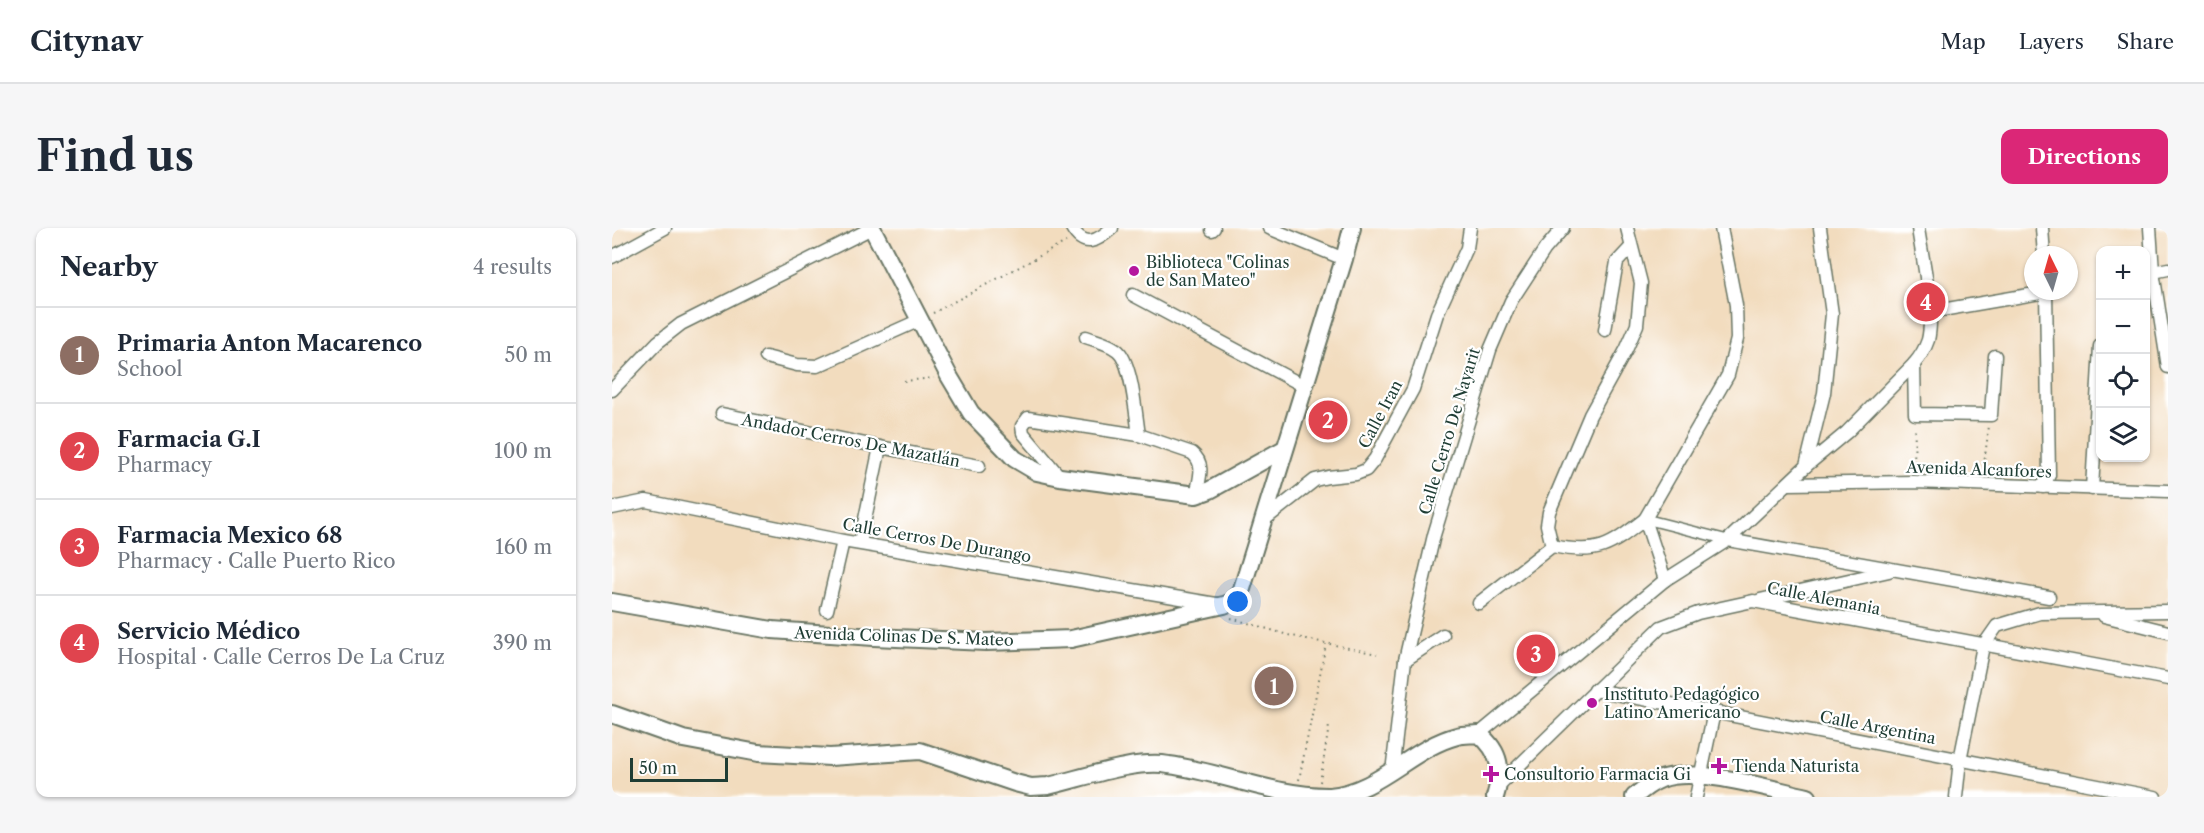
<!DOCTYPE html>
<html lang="en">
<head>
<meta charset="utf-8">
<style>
  :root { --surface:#fff; --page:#f6f6f7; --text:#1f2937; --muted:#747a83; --line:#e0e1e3; --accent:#db2777 }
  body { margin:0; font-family:"Libre Caslon Text",serif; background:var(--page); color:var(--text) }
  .controls { position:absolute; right:18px; top:18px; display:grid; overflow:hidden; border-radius:12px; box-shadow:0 2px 4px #0004 }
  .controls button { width:54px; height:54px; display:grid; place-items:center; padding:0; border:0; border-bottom:2px solid var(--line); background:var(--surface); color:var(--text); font:30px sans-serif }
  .compass { position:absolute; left:1412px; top:18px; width:54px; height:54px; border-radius:50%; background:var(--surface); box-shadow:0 2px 4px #0004; rotate:355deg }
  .scale { position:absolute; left:18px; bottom:15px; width:98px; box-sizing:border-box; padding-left:6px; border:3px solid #1f3d34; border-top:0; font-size:16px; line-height:21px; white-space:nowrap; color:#1f3d34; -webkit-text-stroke:4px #fff; paint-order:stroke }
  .you { position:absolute; left:626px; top:374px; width:21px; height:21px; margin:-15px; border:4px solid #fff; border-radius:50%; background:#1a73e8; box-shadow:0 0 0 9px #1a73e833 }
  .badge { display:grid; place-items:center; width:39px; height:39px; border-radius:50%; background:var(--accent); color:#fff; font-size:20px; font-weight:700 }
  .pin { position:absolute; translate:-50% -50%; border:3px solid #fff; box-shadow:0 2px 6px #0006 }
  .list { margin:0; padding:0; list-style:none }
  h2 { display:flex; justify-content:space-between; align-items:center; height:78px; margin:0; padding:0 24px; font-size:26px }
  h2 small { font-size:20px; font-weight:400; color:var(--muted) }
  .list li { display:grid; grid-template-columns:39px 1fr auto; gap:18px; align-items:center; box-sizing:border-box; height:96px; padding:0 24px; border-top:2px solid var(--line) }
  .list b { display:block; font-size:22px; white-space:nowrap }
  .list p { margin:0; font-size:20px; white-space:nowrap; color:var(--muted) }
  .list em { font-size:20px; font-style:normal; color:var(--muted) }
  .icon { flex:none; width:33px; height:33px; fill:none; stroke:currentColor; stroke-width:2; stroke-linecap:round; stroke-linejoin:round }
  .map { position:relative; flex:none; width:1556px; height:569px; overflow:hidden; border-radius:12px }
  header { display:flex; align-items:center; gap:36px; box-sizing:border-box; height:84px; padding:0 30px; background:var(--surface); border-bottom:2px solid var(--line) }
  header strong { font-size:28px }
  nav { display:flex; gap:33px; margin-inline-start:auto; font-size:21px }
  .intro { display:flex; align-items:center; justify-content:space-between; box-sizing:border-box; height:144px; padding:0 36px }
  h1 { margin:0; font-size:42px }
  .button { padding:15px 27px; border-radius:12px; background:var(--accent); color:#fff; font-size:21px; font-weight:700 }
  main { display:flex; gap:36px; padding:0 36px }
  aside { flex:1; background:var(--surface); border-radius:12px; box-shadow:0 2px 4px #0004 }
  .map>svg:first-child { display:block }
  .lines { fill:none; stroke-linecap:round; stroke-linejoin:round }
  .pedestrian-casing { stroke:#697564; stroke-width:12 }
  .minor-casing { stroke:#697564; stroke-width:15 }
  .tertiary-casing { stroke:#697564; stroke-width:20 }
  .path { stroke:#697564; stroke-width:2; stroke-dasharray:1.5 4.5; stroke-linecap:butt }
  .pedestrian { stroke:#fff; stroke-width:9 }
  .minor { stroke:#fff; stroke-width:12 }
  .tertiary { stroke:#fff; stroke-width:16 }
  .poi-dot { fill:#b5179e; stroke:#fff; stroke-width:2 }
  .labels { text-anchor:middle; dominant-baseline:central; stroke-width:4.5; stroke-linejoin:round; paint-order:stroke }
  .poi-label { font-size:16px; fill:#1f3d34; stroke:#fff; text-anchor:start }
  .street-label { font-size:16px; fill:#1f3d34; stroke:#fff }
</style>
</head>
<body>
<header>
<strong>Citynav</strong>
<nav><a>Map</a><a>Layers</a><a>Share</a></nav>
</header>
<div class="intro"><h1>Find us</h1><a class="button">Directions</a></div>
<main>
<aside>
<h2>Nearby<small>4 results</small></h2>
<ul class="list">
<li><span class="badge" style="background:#8d6e63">1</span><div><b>Primaria Anton Macarenco</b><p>School</p></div><em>50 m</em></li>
<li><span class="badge" style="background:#e0444e">2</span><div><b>Farmacia G.I</b><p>Pharmacy</p></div><em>100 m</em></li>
<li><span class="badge" style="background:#e0444e">3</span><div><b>Farmacia Mexico 68</b><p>Pharmacy · Calle Puerto Rico</p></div><em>160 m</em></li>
<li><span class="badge" style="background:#e0444e">4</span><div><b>Servicio Médico</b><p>Hospital · Calle Cerros De La Cruz</p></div><em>390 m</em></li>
</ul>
</aside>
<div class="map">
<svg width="1556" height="569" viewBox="0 0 1556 569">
  <rect width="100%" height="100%" fill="#fff"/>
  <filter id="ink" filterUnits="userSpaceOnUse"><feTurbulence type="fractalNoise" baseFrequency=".0167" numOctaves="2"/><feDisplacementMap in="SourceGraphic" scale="12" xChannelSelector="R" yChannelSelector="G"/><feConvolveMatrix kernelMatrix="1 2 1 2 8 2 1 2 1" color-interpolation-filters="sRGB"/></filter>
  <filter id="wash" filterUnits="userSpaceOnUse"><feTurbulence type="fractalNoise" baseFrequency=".008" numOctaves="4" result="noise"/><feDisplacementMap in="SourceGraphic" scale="24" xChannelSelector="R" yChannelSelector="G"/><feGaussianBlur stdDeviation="1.35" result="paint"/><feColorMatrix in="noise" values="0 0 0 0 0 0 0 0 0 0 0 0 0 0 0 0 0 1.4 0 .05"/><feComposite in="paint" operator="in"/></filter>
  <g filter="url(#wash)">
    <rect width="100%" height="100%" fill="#f2dcbe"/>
  </g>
  <g filter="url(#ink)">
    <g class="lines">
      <defs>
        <path id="pedestrian" d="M1033,291L1116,312"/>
        <g id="minor">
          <path d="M460,0C472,21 486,13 500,0"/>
          <path d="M657,0L732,31"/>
          <path d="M1430,0L1432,27"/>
          <path d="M1538,0L1541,44L1556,139"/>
          <path d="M600,2L602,0"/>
          <path d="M0,29L53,0"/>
          <path d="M1541,44L1556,41"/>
          <path d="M521,67L692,158"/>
          <path d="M1318,84L1434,64"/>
          <path d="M993,102L1005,34L1019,19"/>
          <path d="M474,109C485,113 496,115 505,122C520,133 524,189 527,207"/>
          <path d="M154,129L185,137L205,138L308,92"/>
          <path d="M1302,136L1303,186L1379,187L1383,128"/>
          <path d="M0,162L46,114L69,96L260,0"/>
          <path d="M110,186L268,219L367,238"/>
          <path d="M1194,238L1212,165L1220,86L1208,0"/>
          <path d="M448,249L411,205L410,198L416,190L527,207L580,225C594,236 587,252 584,267"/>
          <path d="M1177,256L1302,254L1556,263"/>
          <path d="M1431,259L1437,247L1434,63"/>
          <path d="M1480,261L1488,118"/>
          <path d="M0,280L34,273L231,313L604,376"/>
          <path d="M652,292L703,252L716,249L744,246L754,242L763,231L801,161L825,86L855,20L858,0"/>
          <path d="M1116,312L1437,369"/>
          <path d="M248,315L268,219"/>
          <path d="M940,318L935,297L937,284L978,187L1014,122L1025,97L1029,55L1015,0"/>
          <path d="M940,318C987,327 997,319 1033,291"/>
          <path d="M1053,352L1033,291L1116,147L1125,111L1124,77L1109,0"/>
          <path d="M1148,372L1277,343"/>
          <path d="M867,375L940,318"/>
          <path d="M215,382L231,313"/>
          <path d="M1492,388L1556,404"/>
          <path d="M793,432L831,407"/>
          <path d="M983,462L1102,484L1543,569"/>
          <path d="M867,506L1053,352L1116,312L1194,238L1235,204L1302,136C1308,129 1313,121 1316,112C1323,83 1310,30 1306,0"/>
          <path d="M780,544L793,432L822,307L878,122L899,73L933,21L951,0"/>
          <path d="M885,559L1049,399L1086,385L1141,373L1556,451"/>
          <path d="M1084,569L1102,484"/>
          <path d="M1344,569L1348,532L1371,418L1385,398L1428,385L1556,383"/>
        </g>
        <g id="tertiary">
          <path d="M260,0L337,148L359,185L403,231L425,244L448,249L584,267L598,262L672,221"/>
          <path d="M0,374L160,402L262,409L374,414L459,411L612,377L620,374L629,364L732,31L740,0"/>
          <path d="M0,486L71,511L146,525L218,529L308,523L403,555L419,559L436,558C471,550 523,531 557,537C610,544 665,569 718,568C767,564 799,520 845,508C852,506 860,507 867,506C889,524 891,543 883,569"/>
          <path d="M1022,569C1030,562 1039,555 1049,551C1085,538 1157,561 1196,569"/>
        </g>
      </defs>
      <!-- pedestrian casing -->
      <use href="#pedestrian" class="pedestrian-casing"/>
      <!-- minor casing -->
      <use href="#minor" class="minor-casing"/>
      <!-- tertiary casing -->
      <use href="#tertiary" class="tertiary-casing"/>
      <!-- path -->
      <g class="path">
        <path d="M321,85L454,14"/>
        <path d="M292,153L322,150"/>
        <path d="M1302,240L1303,198"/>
        <path d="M1371,243L1377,198"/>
        <path d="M619,390L676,407L765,426"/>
        <path d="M687,552L714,416"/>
        <path d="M708,554L717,498"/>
      </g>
      <!-- pedestrian -->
      <use href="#pedestrian" class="pedestrian"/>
      <!-- minor -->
      <use href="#minor" class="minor"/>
      <!-- tertiary -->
      <use href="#tertiary" class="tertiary"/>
    </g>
  </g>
  <!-- markers -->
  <g class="poi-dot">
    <circle cx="522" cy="43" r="6"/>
    <circle cx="980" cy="475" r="6"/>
    <path d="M1104 529h6v6h6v6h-6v6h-6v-6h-6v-6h6z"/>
    <path d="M876 537h6v6h6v6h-6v6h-6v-6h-6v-6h6z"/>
  </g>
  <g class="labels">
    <!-- poi labels -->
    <g class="poi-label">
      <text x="534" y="34">Biblioteca "Colinas<tspan x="534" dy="18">de San Mateo"</tspan></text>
      <text x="992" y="466">Instituto Pedagógico<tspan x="992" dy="18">Latino Americano</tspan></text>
      <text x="1120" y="538">Tienda Naturista</text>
      <text x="892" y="546">Consultorio Farmacia Gi</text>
    </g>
    <!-- street labels -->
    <g class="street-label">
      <text transform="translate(768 186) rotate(-62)">Calle Iran</text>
      <text transform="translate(837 203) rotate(-73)">Calle Cerro De Nayarit</text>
      <text transform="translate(239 212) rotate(11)">Andador Cerros De Mazatlán</text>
      <text transform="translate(1367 241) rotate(2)">Avenida Alcanfores</text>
      <text transform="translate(325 312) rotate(10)">Calle Cerros De Durango</text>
      <text transform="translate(1212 370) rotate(11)">Calle Alemania</text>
      <text transform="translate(292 408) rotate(2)">Avenida Colinas De S. Mateo</text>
      <text transform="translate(1266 499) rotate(11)">Calle Argentina</text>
    </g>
  </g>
</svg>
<div class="controls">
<button>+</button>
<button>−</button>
<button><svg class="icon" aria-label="locate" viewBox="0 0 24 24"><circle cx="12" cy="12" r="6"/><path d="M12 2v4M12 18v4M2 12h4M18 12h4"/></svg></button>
<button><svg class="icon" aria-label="layers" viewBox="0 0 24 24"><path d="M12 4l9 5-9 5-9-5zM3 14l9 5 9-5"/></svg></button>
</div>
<svg class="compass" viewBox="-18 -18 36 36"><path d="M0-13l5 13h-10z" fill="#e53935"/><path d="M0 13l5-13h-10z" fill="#747a83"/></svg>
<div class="scale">50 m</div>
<div class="you"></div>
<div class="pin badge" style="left:662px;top:458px;background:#8d6e63">1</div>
<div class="pin badge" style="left:716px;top:192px;background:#e0444e">2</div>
<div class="pin badge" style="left:924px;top:426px;background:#e0444e">3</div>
<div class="pin badge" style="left:1314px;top:74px;background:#e0444e">4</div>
</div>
</main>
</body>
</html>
